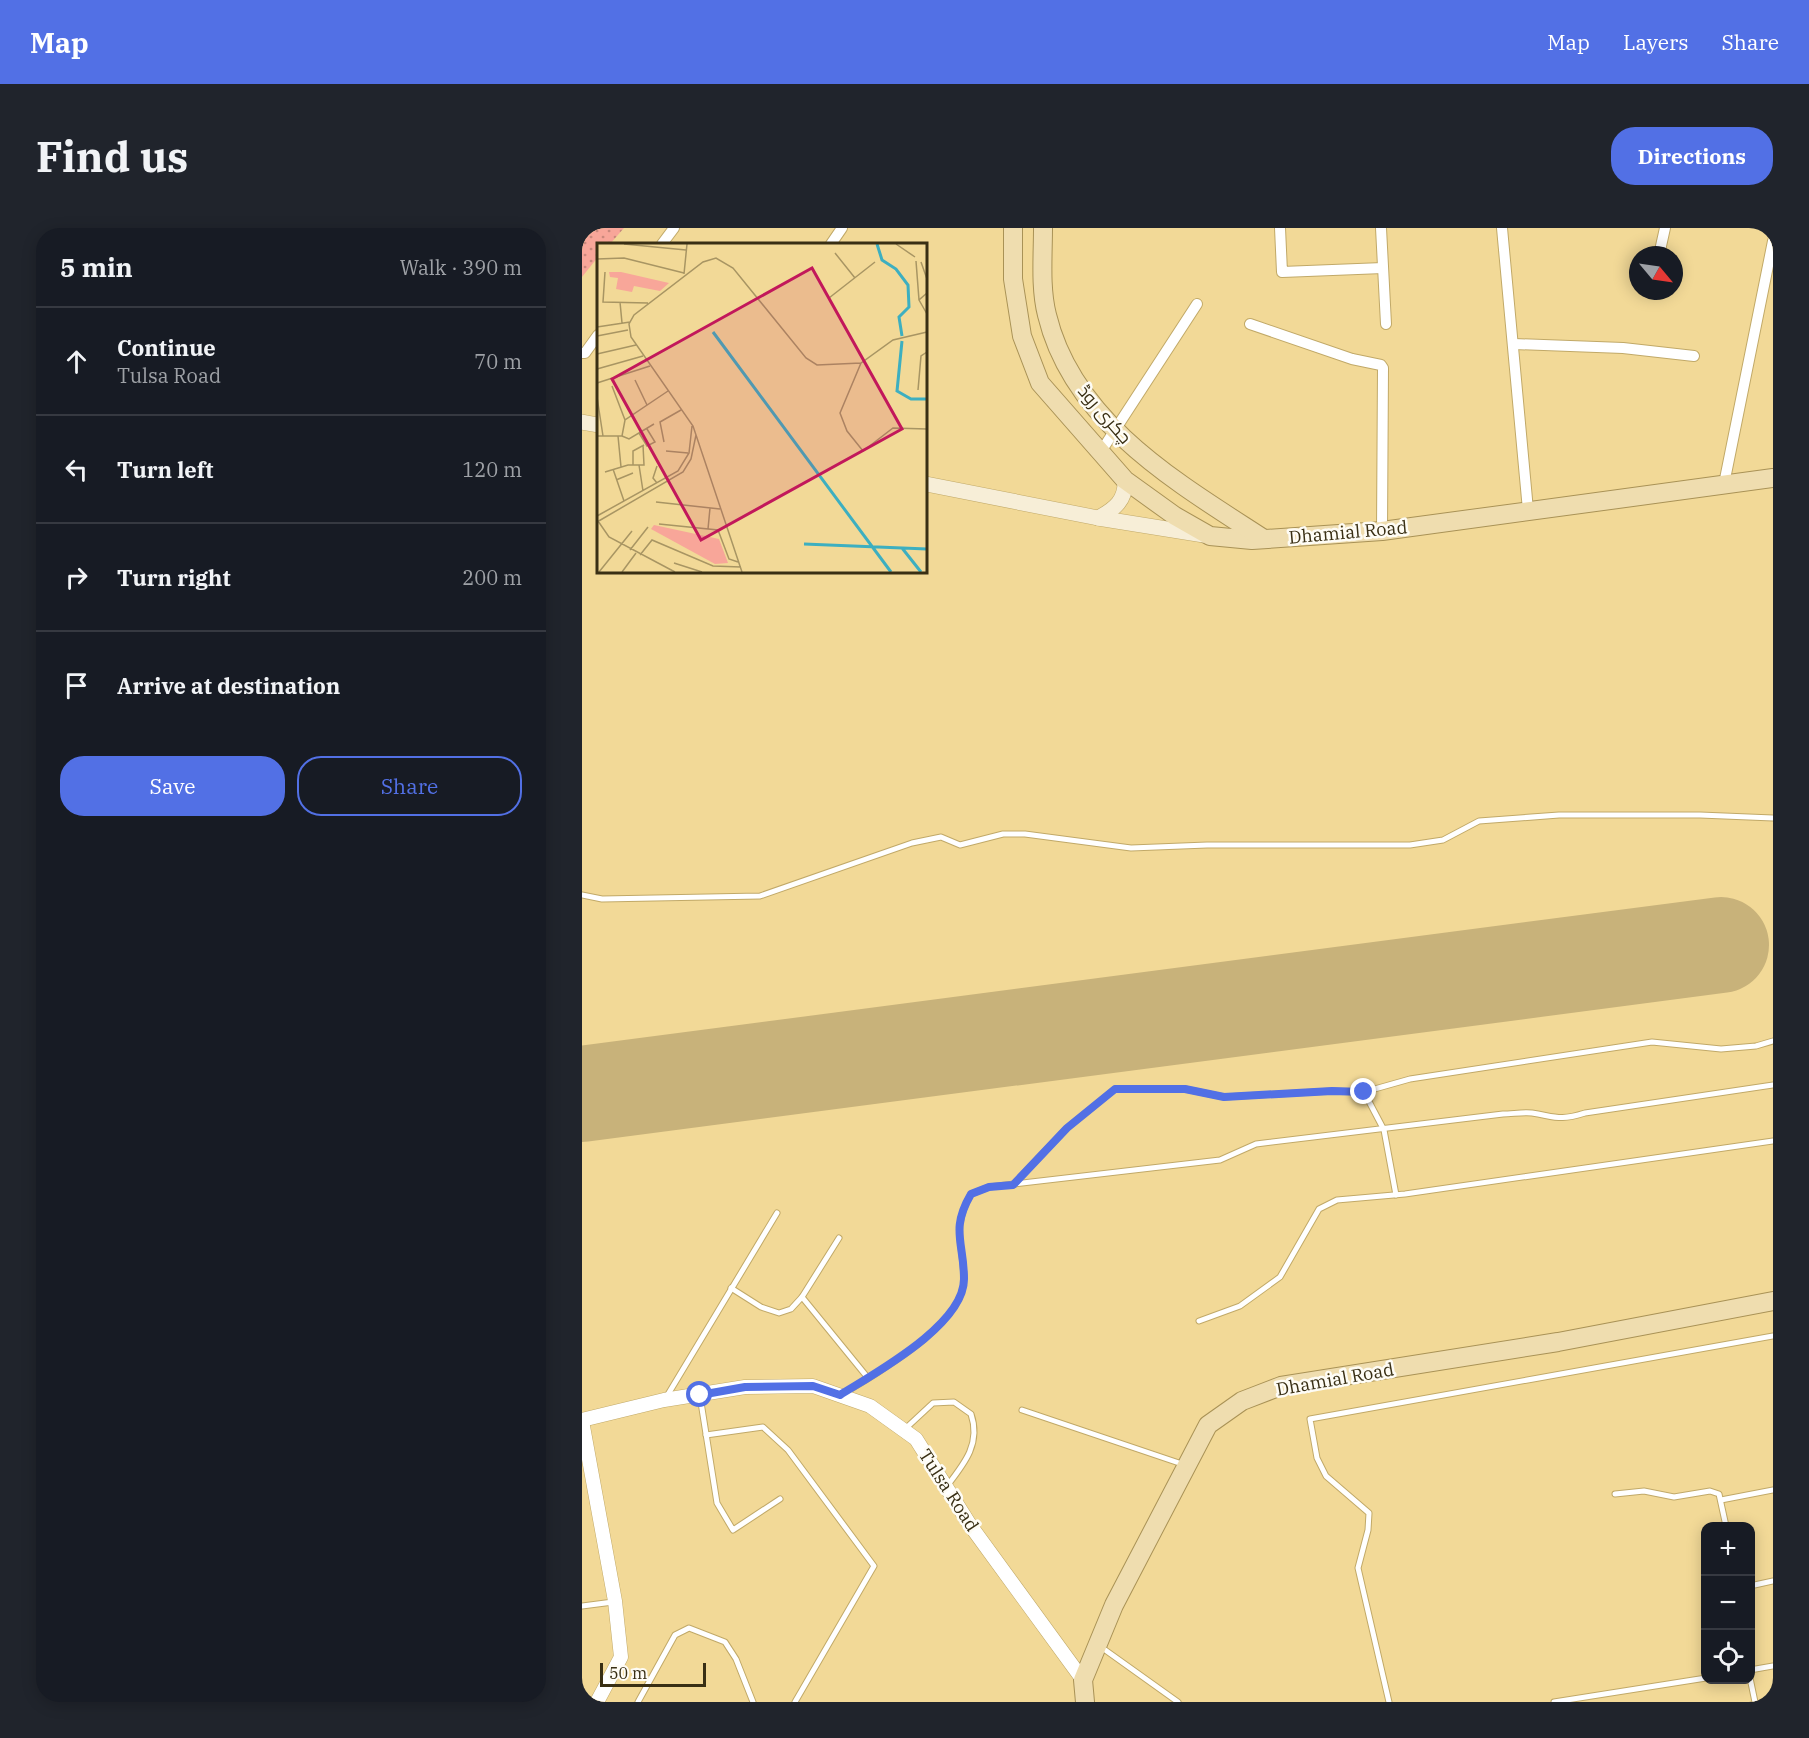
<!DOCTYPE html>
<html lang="en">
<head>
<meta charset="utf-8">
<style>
  :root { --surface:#171b24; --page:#20242c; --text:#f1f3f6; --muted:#9ea1a6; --line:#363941; --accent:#5270e5 }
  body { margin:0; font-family:"IBM Plex Serif",Cairo,serif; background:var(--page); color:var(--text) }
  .controls { position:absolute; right:18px; bottom:18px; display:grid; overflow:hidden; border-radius:12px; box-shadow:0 3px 15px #0003 }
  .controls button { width:54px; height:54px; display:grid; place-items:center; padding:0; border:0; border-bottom:2px solid var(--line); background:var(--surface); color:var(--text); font:30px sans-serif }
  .compass { position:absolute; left:1047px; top:18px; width:54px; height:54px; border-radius:50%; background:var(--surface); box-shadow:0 3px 15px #0003; rotate:119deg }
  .scale { position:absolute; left:18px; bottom:15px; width:106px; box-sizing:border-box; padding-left:6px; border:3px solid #392f14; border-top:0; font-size:16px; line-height:21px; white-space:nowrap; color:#392f14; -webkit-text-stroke:4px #fefcf5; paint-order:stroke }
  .stop { position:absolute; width:18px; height:18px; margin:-14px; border:4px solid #5270e5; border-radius:50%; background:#fff }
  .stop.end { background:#5270e5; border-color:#fff; box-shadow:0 2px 6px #0008 }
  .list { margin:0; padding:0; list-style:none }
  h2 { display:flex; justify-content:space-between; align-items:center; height:78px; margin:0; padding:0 24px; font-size:26px }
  h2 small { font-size:20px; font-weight:400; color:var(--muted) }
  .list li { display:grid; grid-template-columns:39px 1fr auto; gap:18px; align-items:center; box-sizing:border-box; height:108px; padding:0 24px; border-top:2px solid var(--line) }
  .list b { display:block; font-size:22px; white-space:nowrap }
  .list p { margin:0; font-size:20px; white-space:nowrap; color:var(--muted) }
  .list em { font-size:20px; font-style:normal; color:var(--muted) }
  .actions { display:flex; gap:12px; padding:18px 24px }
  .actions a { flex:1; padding:14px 0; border:2px solid var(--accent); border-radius:24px; text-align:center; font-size:21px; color:var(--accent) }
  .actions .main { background:var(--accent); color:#fff }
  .icon { flex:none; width:33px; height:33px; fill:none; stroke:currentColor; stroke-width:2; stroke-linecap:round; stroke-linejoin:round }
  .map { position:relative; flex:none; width:1191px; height:1474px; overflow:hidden; border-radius:24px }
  header { display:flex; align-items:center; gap:36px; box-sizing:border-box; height:84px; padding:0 30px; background:var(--accent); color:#fff }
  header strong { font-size:28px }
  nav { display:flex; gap:33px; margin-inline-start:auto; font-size:21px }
  .intro { display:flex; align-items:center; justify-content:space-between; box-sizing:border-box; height:144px; padding:0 36px }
  h1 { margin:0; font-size:42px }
  .button { padding:15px 27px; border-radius:24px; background:var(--accent); color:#fff; font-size:21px; font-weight:700 }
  main { display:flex; gap:36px; padding:0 36px }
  aside { flex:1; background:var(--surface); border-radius:24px; box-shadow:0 3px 15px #0003 }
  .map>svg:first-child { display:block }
  .grass { fill:url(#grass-dots) }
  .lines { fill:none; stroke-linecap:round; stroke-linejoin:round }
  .runway { stroke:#c8b27a; stroke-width:96 }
  .service-casing { stroke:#c1a968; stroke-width:7 }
  .minor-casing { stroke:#c1a968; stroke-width:12 }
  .tertiary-casing { stroke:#c1a968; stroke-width:15 }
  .secondary-casing { stroke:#c1a968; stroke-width:16 }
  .primary-casing { stroke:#a99256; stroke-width:20 }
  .service { stroke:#fff; stroke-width:5 }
  .minor { stroke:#fff; stroke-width:10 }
  .tertiary { stroke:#fff; stroke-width:14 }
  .secondary { stroke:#f7eed7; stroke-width:15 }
  .primary { stroke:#efddaf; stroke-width:18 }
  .route { stroke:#5270e5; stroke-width:8 }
  .labels { text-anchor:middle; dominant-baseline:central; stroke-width:5; stroke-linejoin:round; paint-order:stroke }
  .street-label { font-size:18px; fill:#392f14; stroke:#fefcf5 }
  .inset-river { fill:none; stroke:#3dafc0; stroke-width:3 }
  .inset-road { fill:none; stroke:#a89563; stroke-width:1.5 }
  .view { fill:#c2185b; fill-opacity:0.15; stroke:#c2185b; stroke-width:3 }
  .inset-edge { fill:none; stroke:#392f14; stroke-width:3 }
</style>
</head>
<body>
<header>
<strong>Map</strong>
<nav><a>Map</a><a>Layers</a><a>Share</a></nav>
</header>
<div class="intro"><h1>Find us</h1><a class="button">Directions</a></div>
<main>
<aside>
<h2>5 min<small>Walk · 390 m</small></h2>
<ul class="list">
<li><svg class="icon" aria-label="ahead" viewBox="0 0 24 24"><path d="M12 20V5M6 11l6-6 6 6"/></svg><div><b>Continue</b><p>Tulsa Road</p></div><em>70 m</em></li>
<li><svg class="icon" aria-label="left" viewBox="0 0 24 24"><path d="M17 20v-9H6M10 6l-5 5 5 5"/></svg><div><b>Turn left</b></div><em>120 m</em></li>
<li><svg class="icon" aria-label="right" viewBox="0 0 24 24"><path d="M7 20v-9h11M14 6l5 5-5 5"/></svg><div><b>Turn right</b></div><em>200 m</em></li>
<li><svg class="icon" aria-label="arrive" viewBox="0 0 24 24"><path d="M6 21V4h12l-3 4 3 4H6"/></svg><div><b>Arrive at destination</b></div></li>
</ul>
<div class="actions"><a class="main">Save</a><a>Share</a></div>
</aside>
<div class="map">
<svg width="1191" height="1474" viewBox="0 0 1191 1474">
  <defs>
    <pattern id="grass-dots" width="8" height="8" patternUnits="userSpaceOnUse" patternTransform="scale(1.5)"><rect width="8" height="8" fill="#f8a699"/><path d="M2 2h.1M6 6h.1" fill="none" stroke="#ca887c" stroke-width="1.8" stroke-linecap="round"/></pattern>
  </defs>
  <rect width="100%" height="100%" fill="#f2d997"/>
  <!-- grass -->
  <path class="grass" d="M0,0H42L28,16H16V29L0,49Z"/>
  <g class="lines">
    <!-- runway -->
    <path class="runway" d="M0,866L1139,717"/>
    <defs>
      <g id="service">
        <path d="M0,667L20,671L178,668L330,615L359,609L378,617L421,606H443L549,620L625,617H828L861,612L897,593L977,587H1118L1191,590"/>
        <path d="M782,864L802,902L814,967"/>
        <path d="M431,957L485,900L533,861H603L642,869L750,863L782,864L828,851L1070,814L1139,821L1174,818L1191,813"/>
        <path d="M257,1010L220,1069L286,1150"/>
        <path d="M149,1060L179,1079L197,1085L209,1081L220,1069"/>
        <path d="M617,1093L658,1078L698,1049L737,981L755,972L823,966L1191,913"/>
        <path d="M261,1166C296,1144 383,1096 382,1050C381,1014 369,1001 389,966L407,959L638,932L674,916L921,886C930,886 941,884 950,885C975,889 977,893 1003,885L1191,857"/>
        <path d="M85,1168L195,985"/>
        <path d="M118,1168L135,1275L151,1302L198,1271"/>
        <path d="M440,1182L603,1237"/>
        <path d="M323,1201L351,1175L372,1174L389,1186C399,1215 383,1235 365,1258"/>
        <path d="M124,1207L181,1199L206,1222L292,1338L213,1474"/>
        <path d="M1033,1266L1062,1263L1092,1269L1128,1263L1137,1266L1144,1298"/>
        <path d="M1139,1272L1191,1262"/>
        <path d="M1168,1358L1191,1353"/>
        <path d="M0,1378L31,1374"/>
        <path d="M519,1419L596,1474"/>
        <path d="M1168,1442L1191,1438"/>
        <path d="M1168,1450L1173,1474"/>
        <path d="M56,1474L93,1407L107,1400L143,1414L154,1431L171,1474"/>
        <path d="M807,1474L776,1340L786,1302L787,1285L744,1248L735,1230L728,1191L1191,1108"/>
        <path d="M972,1474L1124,1450"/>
      </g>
      <g id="minor">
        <path d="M698,0L700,44L801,40"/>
        <path d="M799,0L804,96"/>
        <path d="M920,0L946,282"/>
        <path d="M80,16L92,0"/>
        <path d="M249,16L260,0"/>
        <path d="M1077,27L1083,0"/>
        <path d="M668,96L770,131L799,137L801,140L800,303"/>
        <path d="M932,116L1041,120L1112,128"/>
        <path d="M0,125H3L16,107"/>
        <path d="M518,225L615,76"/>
        <path d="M1142,256L1191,13"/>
      </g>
      <g id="tertiary">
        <path d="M0,1192L82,1172L163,1159L231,1158L288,1178L334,1211L388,1297L501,1452"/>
        <path d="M0,1193L33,1373L39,1429L15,1474"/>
      </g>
      <g id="secondary">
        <path d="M0,194L16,197"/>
        <path d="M344,256L516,290L622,307"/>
        <path d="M516,290C533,281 544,272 543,252"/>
      </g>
      <g id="primary">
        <path d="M431,0V51L440,108L458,155L543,252L593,288L628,308L670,312L800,303L1191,250"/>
        <path d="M461,0C461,28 458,60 465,87C491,195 596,255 682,311"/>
        <path d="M503,1474L501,1452L532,1377L626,1197L660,1173L699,1158L976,1114L1191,1073"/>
      </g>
    </defs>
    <!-- service casing -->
    <use href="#service" class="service-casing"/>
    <!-- minor casing -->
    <use href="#minor" class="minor-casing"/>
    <!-- tertiary casing -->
    <use href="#tertiary" class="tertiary-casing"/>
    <!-- secondary casing -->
    <use href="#secondary" class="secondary-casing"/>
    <!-- primary casing -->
    <use href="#primary" class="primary-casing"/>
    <!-- service -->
    <use href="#service" class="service"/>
    <!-- minor -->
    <use href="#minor" class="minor"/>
    <!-- tertiary -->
    <use href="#tertiary" class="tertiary"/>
    <!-- secondary -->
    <use href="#secondary" class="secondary"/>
    <!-- primary -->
    <use href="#primary" class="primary"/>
  </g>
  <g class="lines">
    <!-- route -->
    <path class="route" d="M118,1167L163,1159L231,1158L258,1167C293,1145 382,1097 382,1051C382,1014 368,1002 389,966L407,959L431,957L485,900L533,861H603L642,869L750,863L782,864"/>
  </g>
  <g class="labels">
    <!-- street labels -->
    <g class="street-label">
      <text transform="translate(523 186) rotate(49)">چکری روڈ</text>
      <text transform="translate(766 304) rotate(-5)">Dhamial Road</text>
      <text transform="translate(753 1151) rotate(-10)">Dhamial Road</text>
      <text transform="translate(367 1262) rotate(57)">Tulsa Road</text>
    </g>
  </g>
  <!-- overview -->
  <g transform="translate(15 15)">
    <rect width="330" height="330" fill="#f2d997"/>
    <path d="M57,282L122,296L131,320L118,321L54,286Z" fill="#f8a699"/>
    <path d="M12,29H24L72,40L63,48L37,43L35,49L19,46L21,35L13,34Z" fill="#f8a699"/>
    <path class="inset-river" d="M280,1L285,17L299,26L311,42L312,64L302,74L305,93M116,89L294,329M305,98L300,148L314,156H330M207,301L330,306M305,305L324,329"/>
    <path class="inset-road" d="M27,1L89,7M299,1L318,14M238,10L258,35M0,16L27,15L87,30M319,18L322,57M324,19L330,36M8,29L6,59L51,60M87,31L90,1M330,50L322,57L330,71M232,55L278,19M23,59L25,80M0,84L33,79M0,93L31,87M0,111L39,102M264,120L243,170L250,188L266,208L296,185L330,186M0,126L46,113M38,137L50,162M0,140L53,123M15,143L28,177M321,147L324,113L330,109M0,154L6,193M42,190L50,203L58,199L50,186M21,193L24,224M25,193L32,196L57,181M67,199L63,179L84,167M69,208L91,210M36,222V208L47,202M42,222L46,248M16,226L27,258M8,229L31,222H47L46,202M0,230V193H25L28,177L71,148M19,237L36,230M60,240L56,235L60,223M59,259L123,266M0,273L81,228L92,210L95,183M1,278L12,294L78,329M0,279L86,229L94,216L99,192M62,281L121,287L132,316L141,319M111,286L113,265M33,307L51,284M43,312L55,297L116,323L144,324M77,320L105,329M2,329L35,288M25,329L39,310M145,329L96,183L34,94L32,81L37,72L106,19L119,15L136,25L209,115L220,122L264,120L296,97L330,89"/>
    <path class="view" d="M215,25L305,186L104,297L15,136Z"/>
    <rect width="330" height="330" class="inset-edge"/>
  </g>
</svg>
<div class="controls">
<button>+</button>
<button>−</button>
<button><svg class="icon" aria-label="locate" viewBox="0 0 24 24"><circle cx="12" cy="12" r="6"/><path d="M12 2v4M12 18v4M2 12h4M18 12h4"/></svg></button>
</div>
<svg class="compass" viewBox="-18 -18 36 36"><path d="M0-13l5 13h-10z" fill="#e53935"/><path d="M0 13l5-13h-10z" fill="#9ea1a6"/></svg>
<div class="scale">50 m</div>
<div class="stop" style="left:118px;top:1167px"></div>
<div class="stop end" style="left:782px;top:864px"></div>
</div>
</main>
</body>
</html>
